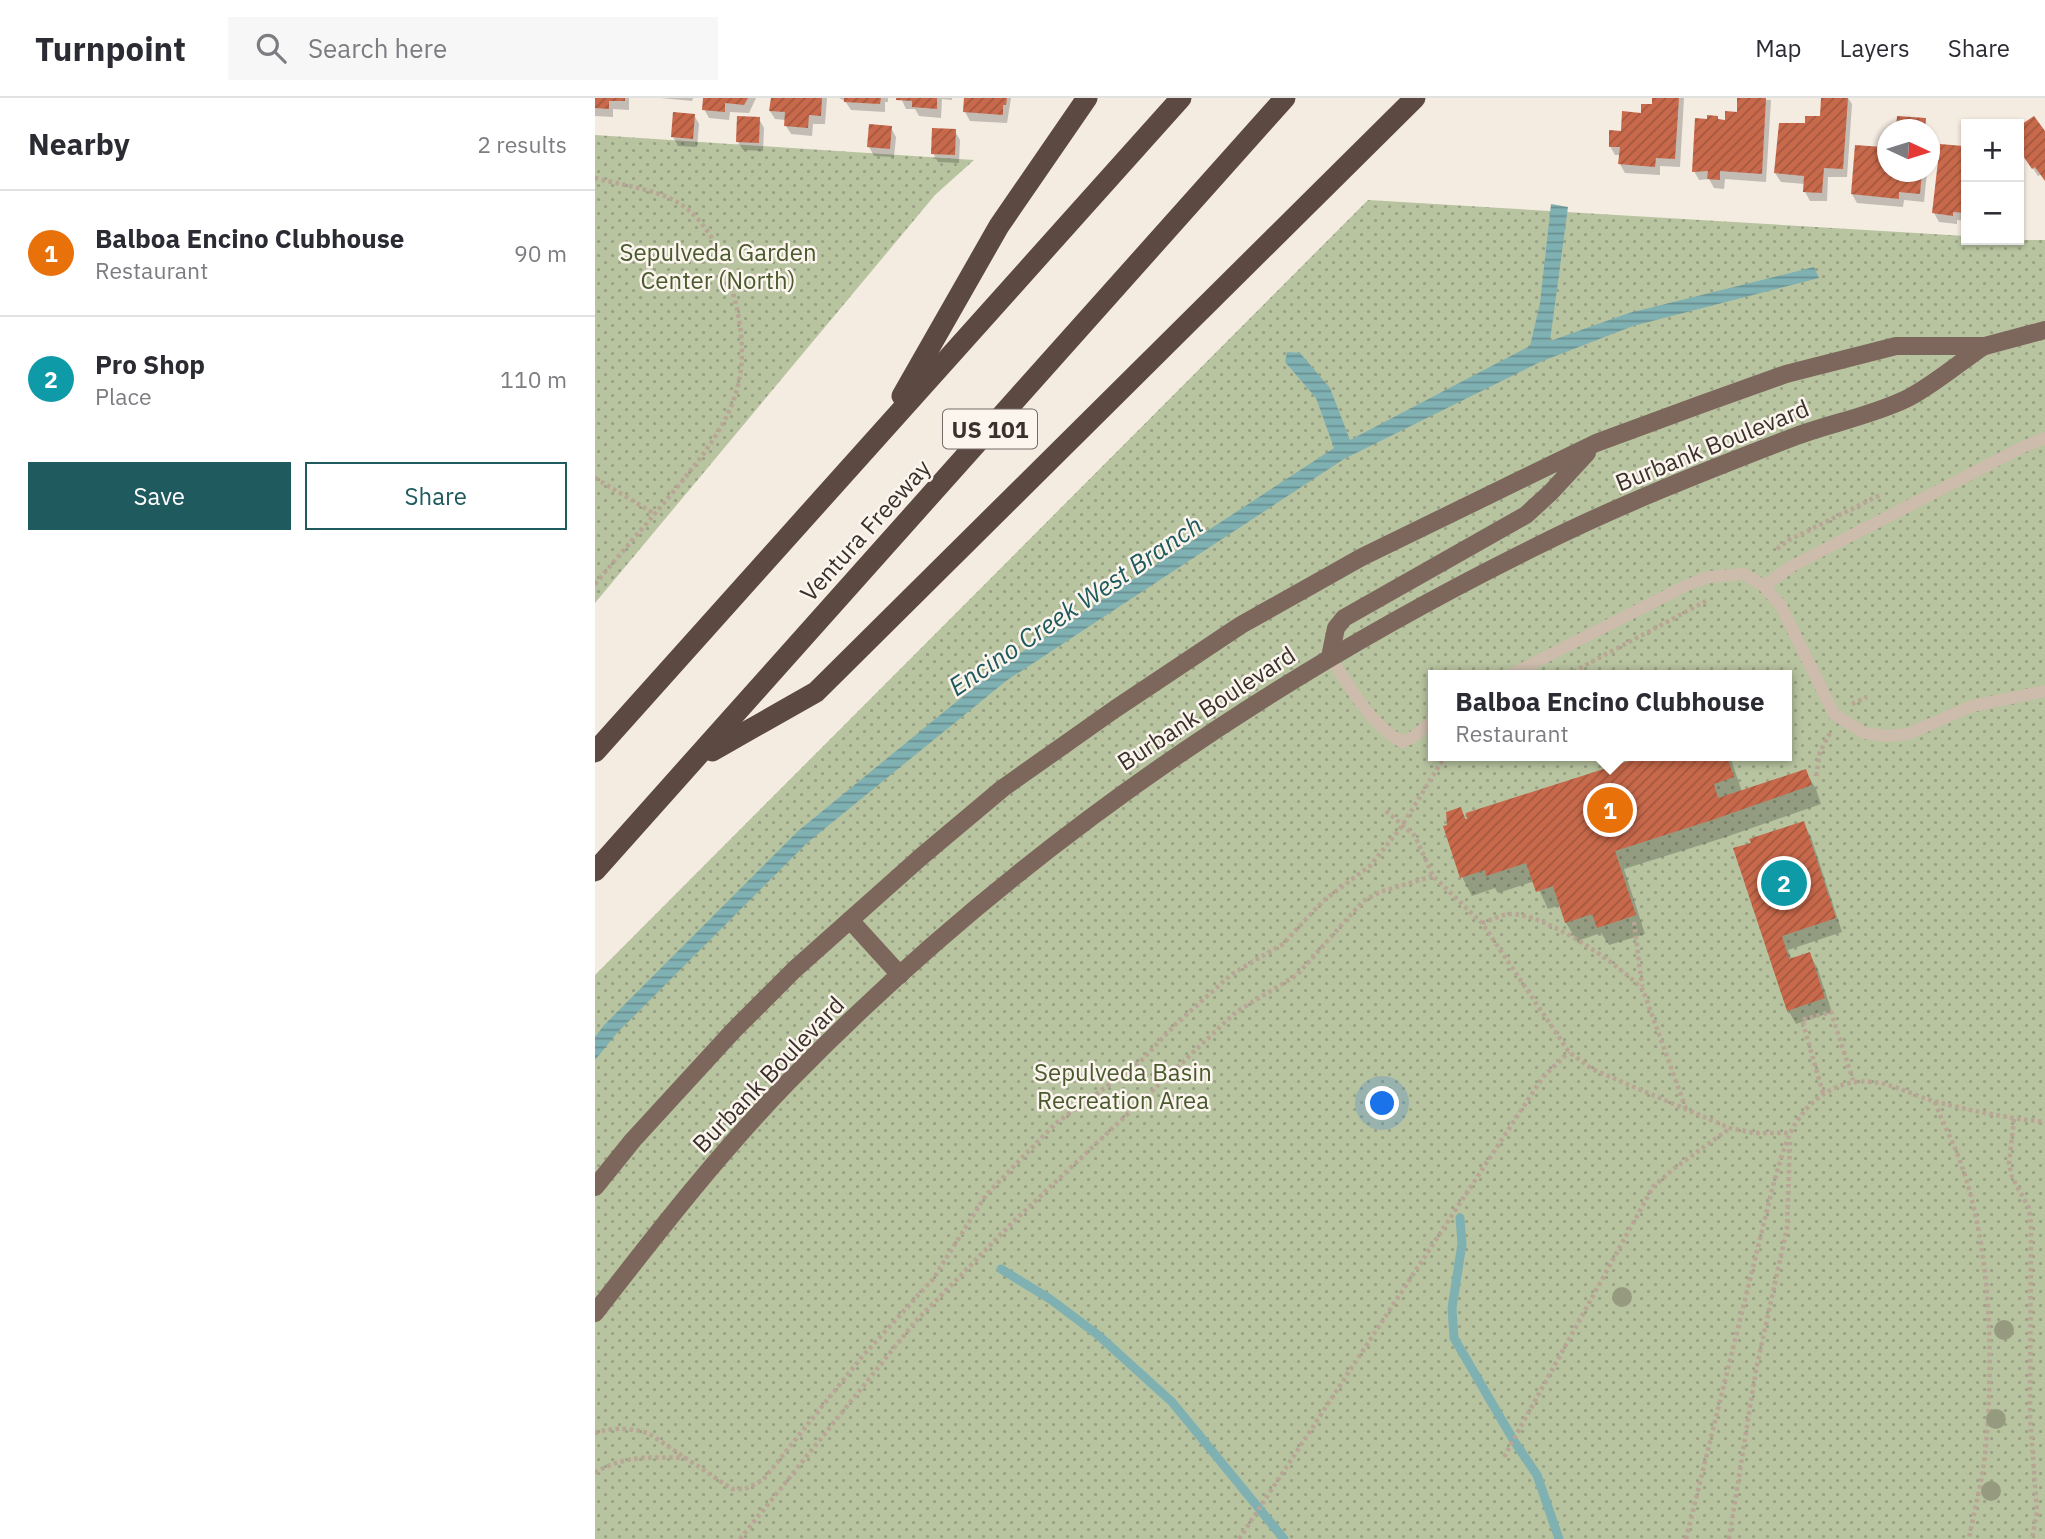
<!DOCTYPE html>
<html lang="en">
<head>
<meta charset="utf-8">
<style>
  :root { --surface:#fff; --page:#f7f7f7; --text:#2b2b33; --muted:#7c7c81; --line:#e1e1e2; --accent:#1f5a5e }
  body { margin:0; font-family:"IBM Plex Sans",sans-serif; background:var(--page); color:var(--text) }
  .controls { position:absolute; right:21px; top:21px; display:grid; overflow:hidden; border-radius:0px; box-shadow:0 2px 5px #0004 }
  .controls button { width:63px; height:63px; display:grid; place-items:center; padding:0; border:0; border-bottom:2px solid var(--line); background:var(--surface); color:var(--text); font:35px sans-serif }
  .compass { position:absolute; left:1282px; top:21px; width:63px; height:63px; border-radius:50%; background:var(--surface); box-shadow:0 2px 5px #0004; rotate:94deg }
  .you { position:absolute; left:788px; top:1006px; width:24px; height:24px; margin:-18px; border:5px solid #fff; border-radius:50%; background:#1a73e8; box-shadow:0 0 0 10px #1a73e833 }
  .badge { display:grid; place-items:center; width:46px; height:46px; border-radius:50%; background:var(--accent); color:#fff; font-size:23px; font-weight:700 }
  .pin { position:absolute; translate:-50% -50%; border:4px solid #fff; box-shadow:0 2px 7px #0006 }
  .popup { position:absolute; left:833px; top:572px; width:364px; height:91px; box-sizing:border-box; display:grid; place-content:center; border-radius:0px; background:var(--surface); filter:drop-shadow(0 2px 5px #0005); font-size:23px; white-space:nowrap; color:var(--muted) }
  .popup b { font-size:26px; color:var(--text) }
  .popup::after { content:''; position:absolute; left:50%; top:100%; margin-left:-14px; border:14px solid transparent; border-top-color:var(--surface) }
  .list { margin:0; padding:0; list-style:none }
  h2 { display:flex; justify-content:space-between; align-items:center; height:91px; margin:0; padding:0 28px; font-size:30px }
  h2 small { font-size:23px; font-weight:400; color:var(--muted) }
  .list li { display:grid; grid-template-columns:46px 1fr auto; gap:21px; align-items:center; box-sizing:border-box; height:126px; padding:0 28px; border-top:2px solid var(--line) }
  .list b { display:block; font-size:26px; white-space:nowrap }
  .list p { margin:0; font-size:23px; white-space:nowrap; color:var(--muted) }
  .list em { font-size:23px; font-style:normal; color:var(--muted) }
  .actions { display:flex; gap:14px; padding:21px 28px }
  .actions a { flex:1; padding:16px 0; border:2px solid var(--accent); border-radius:0px; text-align:center; font-size:24px; color:var(--accent) }
  .actions .main { background:var(--accent); color:#fff }
  .icon { flex:none; width:38px; height:38px; fill:none; stroke:currentColor; stroke-width:2; stroke-linecap:round; stroke-linejoin:round }
  .map { position:relative; flex:none; width:1450px; height:1441px; overflow:hidden }
  header { display:flex; align-items:center; gap:42px; box-sizing:border-box; height:98px; padding:0 35px; background:var(--surface); border-bottom:2px solid var(--line) }
  header strong { font-size:33px }
  nav { display:flex; gap:38px; margin-inline-start:auto; font-size:24px }
  .search { width:490px; height:63px; background:var(--page); display:flex; align-items:center; gap:18px; box-sizing:border-box; padding:0 24px; border-radius:0px; color:var(--muted); font-size:26px }
  main { display:flex }
  aside { flex:1; background:var(--surface) }
  .map>svg:first-child { display:block }
  .park { fill:url(#park-dots); fill-rule:evenodd }
  .water { fill:url(#water-rules) }
  .shadow { fill:#0003 }
  .lines { fill:none; stroke-linecap:round; stroke-linejoin:round }
  .stream { stroke:#7fb0b2; stroke-width:9 }
  .building { fill:url(#building-hatch) }
  .path { stroke:#b9a596; stroke-width:4.5; stroke-dasharray:3.5 3.5; stroke-linecap:butt }
  .service { stroke:#cdbbac; stroke-width:12 }
  .primary { stroke:#7d675c; stroke-width:18 }
  .motorway { stroke:#5c4a42; stroke-width:21 }
  .tree { fill:#969b7f }
  .labels { text-anchor:middle; dominant-baseline:central; stroke-width:5; stroke-linejoin:round; paint-order:stroke }
  .shield { fill:#fbf5ee; stroke:#756b66; stroke-width:2 }
  .shield-label { font-size:23px; font-weight:bold; fill:#3b302b }
  .park-label { font-size:24px; fill:#4a5a2e; stroke:#fbf5ee }
  .street-label { font-size:24px; fill:#3b302b; stroke:#fbf5ee }
  .water-label { font-size:26px; font-style:italic; fill:#1f5a5e; stroke:#fbf5ee }
</style>
</head>
<body>
<header>
<strong>Turnpoint</strong>
<div class="search"><svg class="icon" aria-label="search" viewBox="0 0 24 24"><circle cx="10" cy="10" r="6"/><path d="M15 15l6 6"/></svg>Search here</div>
<nav><a>Map</a><a>Layers</a><a>Share</a></nav>
</header>
<main>
<aside>
<h2>Nearby<small>2 results</small></h2>
<ul class="list">
<li><span class="badge" style="background:#e8710a">1</span><div><b>Balboa Encino Clubhouse</b><p>Restaurant</p></div><em>90 m</em></li>
<li><span class="badge" style="background:#0f9aa8">2</span><div><b>Pro Shop</b><p>Place</p></div><em>110 m</em></li>
</ul>
<div class="actions"><a class="main">Save</a><a>Share</a></div>
</aside>
<div class="map">
<svg width="1450" height="1441" viewBox="0 0 1450 1441">
  <defs>
    <pattern id="park-dots" width="8" height="8" patternUnits="userSpaceOnUse" patternTransform="scale(1.75)"><rect width="8" height="8" fill="#b8c4a0"/><path d="M2 2h.1M6 6h.1" fill="none" stroke="#97a083" stroke-width="1.8" stroke-linecap="round"/></pattern>
    <pattern id="water-rules" width="6" height="5" patternUnits="userSpaceOnUse" patternTransform="scale(1.75)"><rect width="6" height="5" fill="#7fb0b2"/><path d="M0 2.5h6" fill="none" stroke="#699091"/></pattern>
    <pattern id="building-hatch" width="6" height="6" patternUnits="userSpaceOnUse" patternTransform="scale(1.75)"><rect width="6" height="6" fill="#c8694b"/><path d="M-1 1l2-2M0 6l6-6M5 7l2-2" fill="none" stroke="#a4573f"/></pattern>
  </defs>
  <rect width="100%" height="100%" fill="#f4ebe1"/>
  <!-- park -->
  <g class="park">
    <path d="M0,37L379,62L340,97L0,505Z"/>
    <path d="M773,102L1371,138V142H1450V1441H0V877ZM838,577H1192V658H838Z"/>
  </g>
  <!-- water -->
  <path class="water" d="M956,106L973,109L955,243L1034,215L1219,169L1224,180L1038,228L945,264L749,361L411,583L212,745L22,935L0,962V939L9,927L203,733L404,569L739,350L721,300L690,264L692,254L705,255L735,290L755,342L935,248L945,205Z"/>
  <!-- shadow -->
  <g class="shadow">
    <path d="M0,0H34V12L18,11V19L0,18Z"/>
    <path d="M66,0H98L97,3Z"/>
    <path d="M110,0H161L154,15L135,14L134,22L114,20L109,11Z"/>
    <path d="M177,0H232L230,26H218L217,38L196,36L191,28V22L180,21L175,13Z"/>
    <path d="M244,0H293V4H290V14L256,12L250,3Z"/>
    <path d="M306,0H357V2L347,1L346,20L324,18L320,11H311Z"/>
    <path d="M371,0H416L412,25L375,23L370,14Z"/>
    <path d="M1059,0H1089L1085,69L1065,68V77L1030,75L1025,66L1026,57H1020L1015,48L1027,34L1058,8Z"/>
    <path d="M1144,0L1176,2L1171,84L1130,81L1129,91L1119,90L1114,81L1104,82L1099,73L1124,23L1131,24L1143,16Z"/>
    <path d="M1228,0H1253L1257,6L1252,79H1233L1232,103H1215L1210,94V86L1186,84L1180,75L1211,26L1227,20Z"/>
    <path d="M99,17L104,26L102,49L83,48L78,39Z"/>
    <path d="M1439,20L1450,36V81L1447,76L1443,78L1431,60L1430,49L1424,40V30Z"/>
    <path d="M164,21L169,30L168,53L148,52L143,44Z"/>
    <path d="M296,30L301,39L299,59L279,58L274,49Z"/>
    <path d="M360,33L365,42L364,65L343,64L338,55Z"/>
    <path d="M1371,39V123L1362,122V126L1344,124L1339,115L1347,48L1370,50Z"/>
    <path d="M1290,51L1293,74H1332L1329,104L1309,102L1308,109L1262,105L1257,96Z"/>
    <path d="M1037,658H1135L1147,694L1210,673L1221,691L1226,706L1128,740L1029,771L1050,836L1014,847L1006,835L982,843L971,825L966,807L953,811L940,783L903,795L900,790L877,798L867,779L865,711L875,728L1039,663Z"/>
    <path d="M1208,725L1216,739L1247,834L1193,852L1197,862L1214,856L1222,869L1237,914L1201,926L1193,912L1140,751Z"/>
  </g>
  <g class="lines">
    <!-- stream -->
    <g class="stream">
      <path d="M865,1120L867,1146L857,1210L859,1240L919,1343L942,1377L964,1441"/>
      <path d="M406,1171L455,1201L503,1237L577,1304L689,1441"/>
    </g>
  </g>
  <!-- building -->
  <g class="building">
    <path d="M0,0H30V3H14V11L0,10Z"/>
    <path d="M108,0H153L149,7L130,5V14L107,12Z"/>
    <path d="M176,0H227L226,18L214,17L213,30L189,28L190,14L174,13Z"/>
    <path d="M249,0H286L285,6L249,4Z"/>
    <path d="M301,0H342V11L317,9V3L301,2Z"/>
    <path d="M369,0H412L411,7H408V17L368,14Z"/>
    <path d="M1057,0H1084L1080,61L1061,60L1060,69L1023,66L1025,49H1014V32L1026,33L1027,13L1046,15V6H1057Z"/>
    <path d="M1142,0H1171L1167,76L1125,73V82L1112,81L1113,73L1097,74L1100,20L1112,21V17L1123,18V21L1130,22V13L1142,14Z"/>
    <path d="M1226,0H1253L1248,71L1229,70L1227,95L1208,94L1209,78L1179,75L1184,25H1210V18H1225Z"/>
    <path d="M78,14L100,16L98,41L76,39Z"/>
    <path d="M142,18L165,19L164,45L141,44Z"/>
    <path d="M1302,18L1331,20L1330,32H1301Z"/>
    <path d="M1439,18L1450,33V83L1440,69L1437,71L1424,52L1428,48L1424,42V28Z"/>
    <path d="M274,26L297,28L295,51L272,49Z"/>
    <path d="M337,30L361,31L360,57L336,56Z"/>
    <path d="M1369,39L1371,115L1358,114V118L1337,115L1345,46L1368,48Z"/>
    <path d="M1289,40H1293V74H1327L1325,96L1304,94V101L1256,96L1260,47L1288,49Z"/>
    <path d="M1035,658H1132L1139,679L1119,686L1123,700L1211,671L1217,687L1117,722L1020,753L1041,817L1002,830L997,816L970,825L958,788L941,794L931,765L891,778L890,772L865,780L848,728L852,727L851,714L866,709L870,721H872L871,715L1037,662Z"/>
    <path d="M1209,723L1241,820L1187,838L1194,861L1215,854L1230,900L1192,913L1138,750L1156,745L1154,741Z"/>
  </g>
  <g class="lines">
    <!-- path -->
    <g class="path">
      <path d="M0,80C23,86 50,90 72,99C111,116 126,153 137,191C163,282 136,324 79,393C53,424 26,455 0,486"/>
      <path d="M0,380L60,416"/>
      <path d="M1182,451L1194,442L1285,397"/>
      <path d="M972,577L1113,502"/>
      <path d="M1257,606L1272,599"/>
      <path d="M1221,678L1225,654L1235,635"/>
      <path d="M791,713L820,738L838,778L887,825L974,954L997,971L1135,1030L1160,1035H1195"/>
      <path d="M1039,824L1047,888"/>
      <path d="M887,825C895,823 905,817 913,816C949,814 1024,866 1048,892L1091,1011"/>
      <path d="M1228,995L1207,922L1236,914L1258,982"/>
      <path d="M1340,1004C1347,1024 1358,1043 1365,1063C1397,1150 1399,1265 1390,1357C1387,1385 1379,1413 1374,1441"/>
      <path d="M1419,1021L1414,1066L1417,1079L1434,1110L1436,1126L1435,1319L1442,1414L1437,1441"/>
      <path d="M0,1335C17,1329 35,1330 53,1335L137,1391H150L168,1382L266,1260L338,1181L391,1097L461,1025L544,965L581,926L637,876L688,846L728,803L776,767L807,728L850,658"/>
      <path d="M909,1359L1058,1089L1077,1072L1134,1031"/>
      <path d="M0,1375C27,1357 59,1359 90,1360"/>
      <path d="M145,1441L319,1225L419,1123L641,914L702,877L768,803L785,794L838,778"/>
      <path d="M644,1441L948,979L974,954"/>
      <path d="M1091,1441L1179,1084C1184,1068 1188,1052 1194,1038C1208,1005 1242,979 1278,984C1299,986 1319,998 1339,1003C1375,1013 1413,1020 1450,1024"/>
      <path d="M1134,1441L1161,1272L1192,1130L1195,1043"/>
    </g>
    <!-- service -->
    <g class="service">
      <path d="M1169,488L1186,508L1239,616L1269,635L1291,638L1313,636L1377,608L1450,593"/>
      <path d="M735,559C756,590 774,625 807,644L818,639L838,623"/>
      <path d="M915,577L1090,488L1113,479L1149,476L1169,488L1197,468L1430,348L1450,340"/>
    </g>
    <!-- primary -->
    <g class="primary">
      <path d="M735,559L741,530L749,520L931,417L956,394L992,355"/>
      <path d="M255,822L305,877"/>
      <path d="M0,1089L38,1042L138,933L200,871L327,758L408,690L520,611L646,527L767,459L1001,345L1107,306L1191,276L1301,248H1390L1450,232"/>
      <path d="M0,1215C62,1135 124,1055 194,983C411,761 664,585 942,448C1024,407 1110,373 1196,340C1232,326 1276,318 1311,301C1336,289 1365,264 1389,248"/>
    </g>
    <!-- motorway -->
    <g class="motorway">
      <path d="M307,298L404,128L492,0"/>
      <path d="M117,653L221,594L820,0"/>
      <path d="M0,654L586,0"/>
      <path d="M0,773L690,0"/>
    </g>
  </g>
  <!-- trees -->
  <g class="tree">
    <circle cx="1027" cy="1199" r="10"/>
    <circle cx="1409" cy="1232" r="10"/>
    <circle cx="1401" cy="1321" r="10"/>
    <circle cx="1396" cy="1393" r="10"/>
  </g>
  <g class="labels">
    <!-- shield labels -->
    <rect class="shield" x="348" y="311.5" width="94" height="39" rx="5"/>
    <g class="shield-label">
      <text x="395" y="331">US 101</text>
    </g>
    <!-- park labels -->
    <g class="park-label">
      <text x="123" y="154">Sepulveda Garden<tspan x="123" dy="28">Center (North)</tspan></text>
      <text x="528" y="974">Sepulveda Basin<tspan x="528" dy="28">Recreation Area</tspan></text>
    </g>
    <!-- street labels -->
    <g class="street-label">
      <text transform="translate(1117 347) rotate(-22)">Burbank Boulevard</text>
      <text transform="translate(270 432) rotate(-48)">Ventura Freeway</text>
      <text transform="translate(611 610) rotate(-33)">Burbank Boulevard</text>
      <text transform="translate(173 976) rotate(-46)">Burbank Boulevard</text>
    </g>
    <!-- water labels -->
    <g class="water-label">
      <text transform="translate(480 507) rotate(-34)">Encino Creek West Branch</text>
    </g>
  </g>
</svg>
<div class="controls">
<button>+</button>
<button>−</button>
</div>
<svg class="compass" viewBox="-18 -18 36 36"><path d="M0-13l5 13h-10z" fill="#e53935"/><path d="M0 13l5-13h-10z" fill="#7c7c81"/></svg>
<div class="you"></div>
<div class="pin badge" style="left:1015px;top:712px;background:#e8710a">1</div>
<div class="popup"><b>Balboa Encino Clubhouse</b>Restaurant</div>
<div class="pin badge" style="left:1189px;top:785px;background:#0f9aa8">2</div>
</div>
</main>
</body>
</html>
